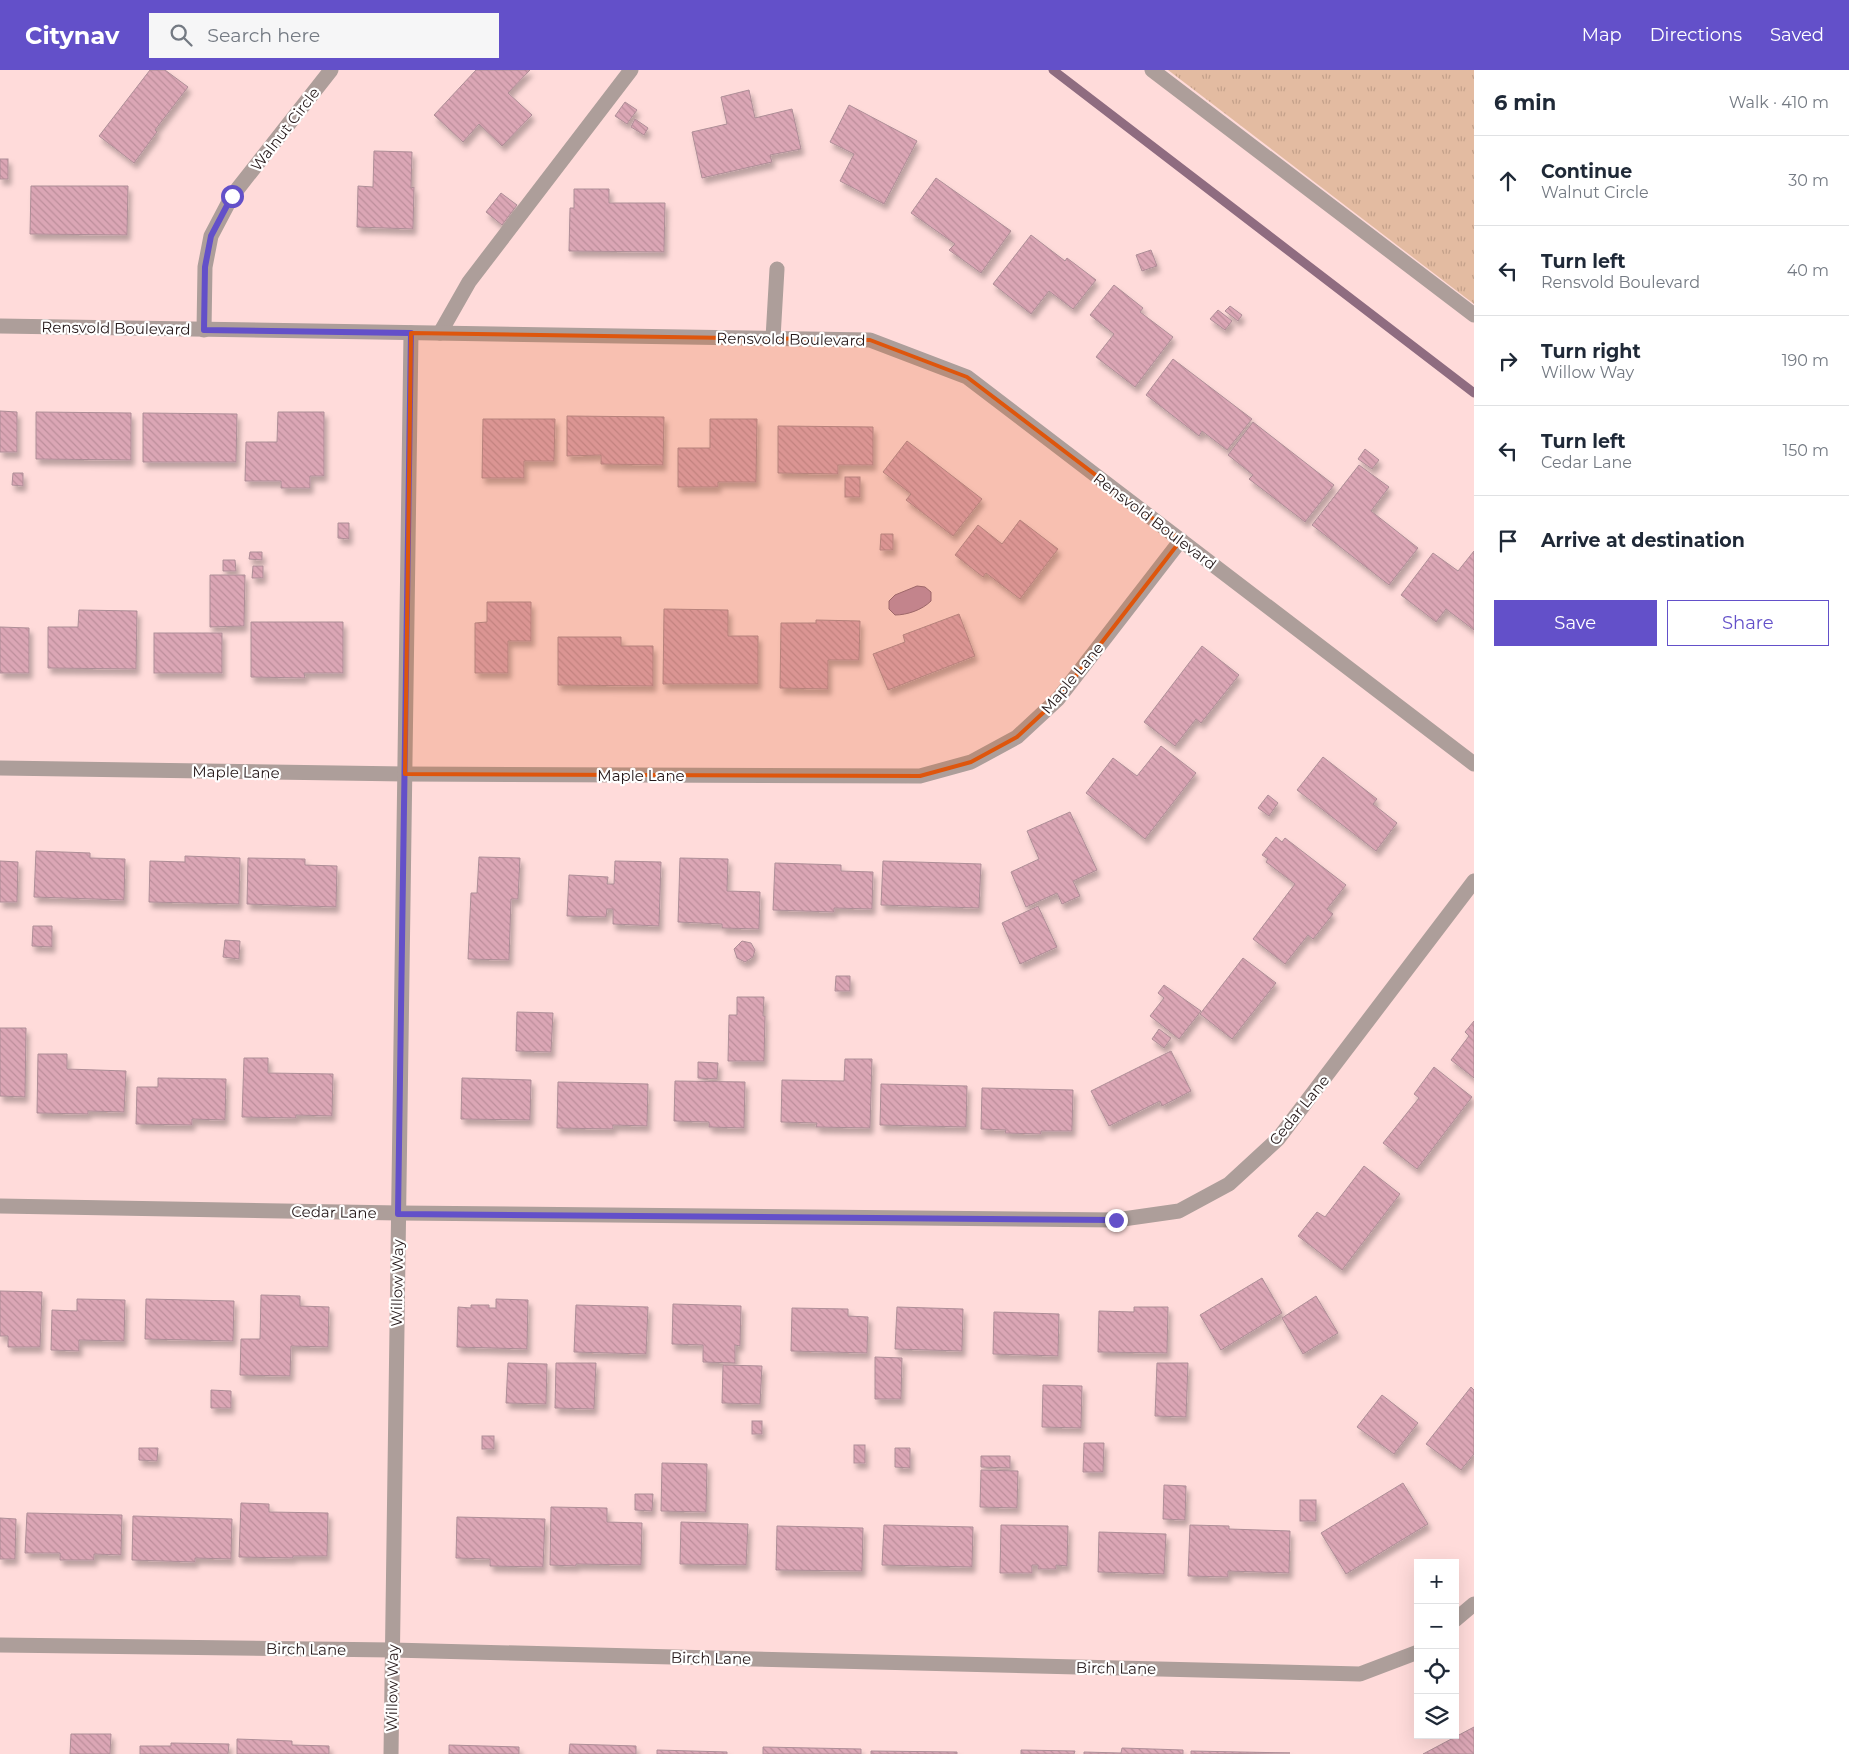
<!DOCTYPE html>
<html lang="en">
<head>
<meta charset="utf-8">
<style>
  :root { --surface:#fff; --page:#f6f6f7; --text:#1f2937; --muted:#747a83; --line:#e0e1e3; --accent:#6350c9 }
  body { margin:0; font-family:Montserrat,sans-serif; background:var(--page); color:var(--text) }
  .controls { position:absolute; right:15px; bottom:15px; display:grid; overflow:hidden; border-radius:0px; box-shadow:0 5px 20px #0002 }
  .controls button { width:45px; height:45px; display:grid; place-items:center; padding:0; border:0; border-bottom:1px solid var(--line); background:var(--surface); color:var(--text); font:25px sans-serif }
  .stop { position:absolute; width:15px; height:15px; margin:-11px; border:4px solid #6350c9; border-radius:50%; background:#fff }
  .stop.end { background:#6350c9; border-color:#fff; box-shadow:0 1px 5px #0008 }
  .list { margin:0; padding:0; list-style:none }
  h2 { display:flex; justify-content:space-between; align-items:center; height:65px; margin:0; padding:0 20px; font-size:21px }
  h2 small { font-size:16px; font-weight:400; color:var(--muted) }
  .list li { display:grid; grid-template-columns:32px 1fr auto; gap:15px; align-items:center; box-sizing:border-box; height:90px; padding:0 20px; border-top:1px solid var(--line) }
  .list b { display:block; font-size:19px; white-space:nowrap }
  .list p { margin:0; font-size:16px; white-space:nowrap; color:var(--muted) }
  .list em { font-size:16px; font-style:normal; color:var(--muted) }
  .actions { display:flex; gap:10px; padding:15px 20px }
  .actions a { flex:1; padding:11px 0; border:1px solid var(--accent); border-radius:0px; text-align:center; font-size:18px; color:var(--accent) }
  .actions .main { background:var(--accent); color:#fff }
  .icon { flex:none; width:28px; height:28px; fill:none; stroke:currentColor; stroke-width:2; stroke-linecap:round; stroke-linejoin:round }
  .map { position:relative; flex:none; width:1474px; height:1684px; overflow:hidden }
  header { display:flex; align-items:center; gap:30px; box-sizing:border-box; height:70px; padding:0 25px; background:var(--accent); color:#fff }
  header strong { font-size:24px }
  nav { display:flex; gap:28px; margin-inline-start:auto; font-size:18px }
  .search { width:350px; height:45px; background:var(--page); display:flex; align-items:center; gap:12px; box-sizing:border-box; padding:0 18px; border-radius:0px; color:var(--muted); font-size:19px }
  main { display:flex }
  aside { flex:1; background:var(--surface) }
  .map>svg:first-child { display:block }
  .grass { fill:url(#grass-tufts) }
  .water { fill:#bd90ac; stroke:#8f6c80 }
  .lines { fill:none; stroke-linecap:round; stroke-linejoin:round }
  .stream { stroke:#8f6c80; stroke-width:9 }
  .building { fill:url(#building-back-hatch); stroke:#ae8e97; filter:url(#shadow) }
  .lane { stroke:#ad9e9a; stroke-width:15 }
  .street { stroke:#ad9e9a; stroke-width:15 }
  .route { stroke:#6350c9; stroke-width:6 }
  .marked { fill:#de560d; fill-opacity:0.2; stroke:#de560d; stroke-width:4; stroke-linejoin:round }
  .labels { text-anchor:middle; dominant-baseline:central; stroke-width:4.5; stroke-linejoin:round; paint-order:stroke }
  .street-label { font-size:15px; fill:#251819; stroke:#fff }
</style>
</head>
<body>
<header>
<strong>Citynav</strong>
<div class="search"><svg class="icon" aria-label="search" viewBox="0 0 24 24"><circle cx="10" cy="10" r="6"/><path d="M15 15l6 6"/></svg>Search here</div>
<nav><a>Map</a><a>Directions</a><a>Saved</a></nav>
</header>
<main>
<div class="map">
<svg width="1474" height="1684" viewBox="0 0 1474 1684">
  <defs>
    <pattern id="grass-tufts" width="24" height="20" patternUnits="userSpaceOnUse" patternTransform="scale(1.25)"><rect width="24" height="20" fill="#e3bba1"/><path d="M3 7l-1-3M5 7V3M7 7l1-3M15 17l-1-3M17 17v-4M19 17l1-3" fill="none" stroke="#c3a08a"/></pattern>
    <pattern id="building-back-hatch" width="6" height="6" patternUnits="userSpaceOnUse" patternTransform="scale(1.25)"><rect width="6" height="6" fill="#dba6b5"/><path d="M-1 5l2 2M0 0l6 6M5-1l2 2" fill="none" stroke="#bc8e9b"/></pattern>
    <filter id="shadow"><feDropShadow dx="3" dy="5.5" stdDeviation="2.5" flood-color="#0004"/></filter>
  </defs>
  <rect width="100%" height="100%" fill="#ffdbda"/>
  <!-- grass -->
  <path class="grass" d="M1168,0H1474V234Z"/>
  <!-- water -->
  <path class="water" d="M917,516L925,517L931,522V531C922,540 907,545 895,545L889,539V531L895,525Z"/>
  <g class="lines">
    <!-- stream -->
    <path class="stream" d="M1053,0L1474,323"/>
  </g>
  <!-- building -->
  <g class="building">
    <path d="M150,0H165L188,17L155,60L157,62L134,93L99,66Z"/>
    <path d="M476,0H530L508,23L532,45L502,76L479,54L463,72L434,45Z"/>
    <path d="M749,20L755,48L792,39L801,79L770,85L772,92L702,108L692,62L727,54L721,27Z"/>
    <path d="M625,32L637,40L627,54L615,46Z"/>
    <path d="M849,35L917,71L884,134L840,111L854,84L830,72Z"/>
    <path d="M635,49L648,58L644,65L631,57Z"/>
    <path d="M374,81L412,82L411,118L414,117L413,159L357,157L358,116L373,117Z"/>
    <rect x="0" y="89" width="8" height="20"/>
    <path d="M936,108L1011,161L981,203L949,180L955,174L911,143Z"/>
    <path d="M31,116H128L127,165L30,164Z"/>
    <path d="M574,119H609V133H665L664,182L569,181L570,138H574Z"/>
    <path d="M501,123L517,135L502,155L486,142Z"/>
    <path d="M1031,165L1065,191L1067,188L1096,210L1073,239L1049,221L1031,244L993,214Z"/>
    <path d="M1151,180L1157,196L1142,201L1136,185Z"/>
    <path d="M1114,215L1143,238L1140,242L1173,267L1135,317L1096,287L1114,264L1090,245Z"/>
    <path d="M1230,236L1242,245L1238,251L1225,241Z"/>
    <path d="M1218,240L1232,251L1225,260L1210,249Z"/>
    <path d="M1173,289L1252,349L1227,380L1202,361L1199,366L1146,325Z"/>
    <path d="M0,341L17,342V382H0Z"/>
    <path d="M36,342L131,343V390L36,389Z"/>
    <path d="M278,342H324V406H310V418H281V411H245L246,372H277Z"/>
    <path d="M143,343L237,344L236,392H143Z"/>
    <path d="M567,346L664,347L663,395L601,394V385L567,386Z"/>
    <path d="M483,349H555L554,391H524V408H482Z"/>
    <path d="M710,349H757L756,412H718V417H678V378H710Z"/>
    <path d="M1253,352L1334,415L1305,452L1249,409L1253,405L1228,385Z"/>
    <path d="M778,356L873,357V395H838V404L778,403Z"/>
    <path d="M907,371L982,429L953,466L906,430L911,424L883,402Z"/>
    <path d="M1365,379L1379,390L1372,399L1358,389Z"/>
    <path d="M1359,395L1389,417L1371,441L1418,478L1389,515L1312,455Z"/>
    <path d="M13,403H23V416L12,415Z"/>
    <rect x="845" y="407" width="15" height="20"/>
    <path d="M1020,450L1058,479L1020,529L986,503L983,507L955,485L978,455L1002,474Z"/>
    <path d="M338,453H349V469L338,468Z"/>
    <path d="M881,464H893V480H880Z"/>
    <path d="M1474,481V560L1446,539L1436,552L1401,525L1433,483L1458,501Z"/>
    <path d="M250,482H262V490L249,489Z"/>
    <path d="M223,490H235L236,501H223Z"/>
    <path d="M253,496H263V508H252Z"/>
    <path d="M210,505H245L244,556L210,557Z"/>
    <path d="M487,532H531V571H508V603H475V553L487,552Z"/>
    <path d="M664,539L728,540V566H758V614H663Z"/>
    <path d="M79,540L137,541L136,599L48,598V557H78Z"/>
    <path d="M959,544L975,586L888,620L873,584L905,572L903,565Z"/>
    <path d="M816,550L860,551L859,590H828V619L780,618L781,553H816Z"/>
    <path d="M251,552H343V603H304L305,608L251,607Z"/>
    <path d="M0,557L29,558V603H0Z"/>
    <rect x="154" y="563" width="68" height="40"/>
    <path d="M558,567H621V576H653V616L558,615Z"/>
    <path d="M1202,576L1239,605L1201,653L1196,649L1175,676L1144,652Z"/>
    <path d="M1161,676L1196,703L1145,769L1086,723L1113,688L1137,706Z"/>
    <path d="M1323,687L1377,729L1373,734L1397,753L1376,781L1297,720Z"/>
    <path d="M1268,725L1278,733L1269,746L1258,738Z"/>
    <path d="M1070,742L1097,800L1073,811L1080,826L1062,834L1057,823L1026,837L1011,802L1039,789L1027,761Z"/>
    <path d="M1276,767L1282,772L1285,768L1346,815L1327,839L1333,844L1313,869L1308,865L1285,894L1253,869L1295,814L1266,792L1268,789L1262,785Z"/>
    <path d="M36,781L90,783V788L125,789L124,830L34,827Z"/>
    <path d="M185,786L240,788L239,834L149,832L150,791L185,792Z"/>
    <path d="M479,787L520,788L518,829H511L509,890L468,889L471,823H477Z"/>
    <path d="M248,788L305,789V795L337,796L336,837L247,834Z"/>
    <path d="M680,788L728,789L727,821L760,822L759,859L722,858V854L678,852Z"/>
    <path d="M0,791L18,792L17,832H0Z"/>
    <path d="M615,791L661,792L659,856L613,854V839H607L606,847L567,846L569,805L608,807L607,814H614Z"/>
    <path d="M883,791L981,794L979,838L881,835Z"/>
    <path d="M775,793L841,795V801L873,802L872,839L834,838V842L773,840Z"/>
    <path d="M1038,836L1057,877L1020,894L1002,853Z"/>
    <path d="M33,856H52V877L32,876Z"/>
    <path d="M225,870L240,871L239,889L223,887Z"/>
    <path d="M742,871L751,873L755,880L753,887L745,892L737,888L734,879Z"/>
    <path d="M1243,888L1276,913L1232,969L1200,944Z"/>
    <path d="M836,906H850V921H835Z"/>
    <path d="M1164,915L1201,941L1179,969L1150,946L1164,928L1158,923Z"/>
    <path d="M737,927H764L763,946H765L764,991H728L729,945H737Z"/>
    <path d="M517,942L553,943L551,982L516,981Z"/>
    <path d="M1474,951V1008L1451,990L1469,966L1465,962Z"/>
    <path d="M0,958H26L25,1027L0,1026Z"/>
    <path d="M1159,959L1171,968L1164,978L1152,969Z"/>
    <path d="M1171,981L1191,1021L1162,1036L1160,1031L1109,1056L1091,1021Z"/>
    <path d="M38,984H67V999L126,1001L124,1042L88,1041V1044L37,1043Z"/>
    <path d="M244,988H268V1003L333,1004L332,1046L296,1045V1048L242,1047Z"/>
    <path d="M845,989H872L870,1058L816,1057L817,1053L781,1052L782,1010L844,1011Z"/>
    <path d="M698,992L718,993L717,1009L698,1008Z"/>
    <path d="M1434,997L1472,1027L1417,1099L1383,1073L1419,1028L1414,1024Z"/>
    <path d="M158,1008L226,1009L225,1050L192,1049V1055L136,1054L137,1017H158Z"/>
    <path d="M462,1008L531,1010L530,1050L461,1049Z"/>
    <path d="M675,1011L745,1012L744,1058L709,1057V1052L674,1051Z"/>
    <path d="M558,1012L648,1014L647,1056L613,1055V1059L557,1058Z"/>
    <path d="M881,1014L967,1016L966,1057L880,1055Z"/>
    <path d="M982,1018L1073,1020L1072,1061H1041V1064L1005,1063L1006,1060L981,1059Z"/>
    <path d="M1364,1096L1400,1124L1342,1200L1298,1166L1317,1142L1325,1147Z"/>
    <path d="M1262,1208L1282,1243L1221,1280L1200,1245Z"/>
    <path d="M0,1221L42,1222L40,1277H8V1266H0Z"/>
    <path d="M261,1225L300,1226V1236L329,1237L328,1277L291,1276L290,1306L240,1305L241,1269H260Z"/>
    <path d="M1316,1226L1338,1263L1303,1284L1282,1248Z"/>
    <path d="M77,1229L125,1230L124,1271L79,1270V1281L51,1280L52,1240L77,1241Z"/>
    <path d="M146,1229L234,1231L233,1271L145,1269Z"/>
    <path d="M496,1229L528,1230L527,1279L457,1277L458,1237L471,1238V1235H489V1238H496Z"/>
    <path d="M673,1234L741,1236L740,1276L735,1275V1293L703,1292V1275L672,1274Z"/>
    <path d="M576,1235L648,1237L646,1284L574,1282Z"/>
    <path d="M897,1237L963,1239L962,1281L895,1279Z"/>
    <path d="M1134,1237H1168L1167,1283L1098,1282L1099,1241L1134,1242Z"/>
    <path d="M792,1238L848,1239V1246L868,1247L867,1283L791,1281Z"/>
    <path d="M994,1242L1059,1244L1058,1286L993,1284Z"/>
    <path d="M875,1287L902,1288L901,1329H875Z"/>
    <path d="M508,1293L547,1294L546,1334L506,1333Z"/>
    <path d="M556,1293H596L594,1339L555,1338Z"/>
    <path d="M1157,1293H1188L1186,1347L1155,1346Z"/>
    <path d="M723,1295L762,1296L760,1334L722,1333Z"/>
    <path d="M1043,1315L1082,1316L1081,1358L1042,1357Z"/>
    <path d="M1471,1317L1474,1320V1384L1461,1400L1426,1374Z"/>
    <path d="M211,1320L231,1321V1338H211Z"/>
    <path d="M1382,1325L1418,1353L1394,1384L1357,1357Z"/>
    <rect x="752" y="1351" width="10" height="13"/>
    <rect x="482" y="1366" width="12" height="13"/>
    <path d="M1084,1373H1104L1103,1402H1083Z"/>
    <rect x="854" y="1375" width="11" height="18"/>
    <path d="M139,1378H158L157,1391L139,1390Z"/>
    <path d="M895,1378H910V1398L895,1397Z"/>
    <path d="M981,1386H1010V1398L981,1397Z"/>
    <path d="M662,1393L707,1394L706,1442L661,1441Z"/>
    <path d="M981,1400L1018,1401L1017,1438L980,1437Z"/>
    <path d="M1403,1413L1428,1454L1346,1504L1321,1463Z"/>
    <path d="M1164,1415L1186,1416L1185,1450L1163,1449Z"/>
    <path d="M635,1424H653L652,1441L635,1440Z"/>
    <rect x="1300" y="1430" width="16" height="21"/>
    <path d="M241,1433L269,1434V1442L328,1443L327,1486H293V1488L239,1487Z"/>
    <path d="M551,1437L607,1438V1452L642,1453L641,1495L576,1494V1496L550,1495Z"/>
    <path d="M27,1443L122,1445L121,1485L94,1484V1490H60V1483H25Z"/>
    <path d="M133,1446L232,1449L231,1489L195,1488V1492L132,1490Z"/>
    <path d="M457,1447L545,1449L543,1497L490,1496V1489L456,1488Z"/>
    <path d="M0,1448L16,1449L15,1489H0Z"/>
    <path d="M681,1452L748,1454L746,1495L680,1494Z"/>
    <path d="M884,1455L973,1457L972,1497L882,1495Z"/>
    <path d="M1001,1455L1068,1456L1067,1496L1056,1495V1499H1038V1495H1032V1503H1000Z"/>
    <path d="M1190,1455L1229,1456V1459L1290,1461L1289,1503L1228,1501V1507L1188,1506Z"/>
    <path d="M777,1456L863,1458L862,1501L776,1500Z"/>
    <path d="M1099,1462L1166,1464L1164,1504L1098,1502Z"/>
    <path d="M1474,1657V1684H1423Z"/>
    <path d="M71,1664H111L110,1684H70Z"/>
    <path d="M237,1669L292,1671V1675L329,1676V1684H237Z"/>
    <path d="M171,1673L229,1674L228,1684H140V1676H171Z"/>
    <path d="M570,1674L636,1676V1684H569Z"/>
    <path d="M449,1675L519,1677V1684H449Z"/>
    <path d="M763,1677L861,1679V1684H763Z"/>
    <path d="M1122,1678L1183,1680V1684H1084V1682L1121,1683Z"/>
    <path d="M657,1680L727,1682V1684H657Z"/>
    <path d="M1021,1680L1075,1681L1074,1684H1021Z"/>
    <path d="M871,1681L957,1682V1684H871Z"/>
    <path d="M1191,1681L1290,1683L1191,1684Z"/>
  </g>
  <g class="lines">
    <!-- lane -->
    <g class="lane">
      <path d="M1152,0L1474,245"/>
      <path d="M440,263L469,212L631,0"/>
    </g>
    <!-- street -->
    <g class="street">
      <path d="M0,256L870,270L967,307L1474,694"/>
      <path d="M204,260L205,197L211,166L232,126L331,0"/>
      <path d="M773,268L777,199"/>
      <path d="M0,698L405,704L920,706L971,692L1017,667L1058,629L1181,470"/>
      <path d="M0,1136L399,1143L1116,1150L1179,1141L1229,1114L1278,1069L1474,811"/>
      <path d="M1455,1550L1474,1534"/>
      <path d="M0,1575L392,1580L1360,1604L1418,1582"/>
      <path d="M391,1684L411,263"/>
    </g>
  </g>
  <g class="lines">
    <!-- route -->
    <path class="route" d="M232,126L211,166L205,197L204,260L411,263L398,1144L1116,1150"/>
  </g>
  <!-- marked area -->
  <path class="marked" d="M411,263L870,270L967,307L1181,470L1058,629L1017,667L971,692L920,706L405,704Z"/>
  <g class="labels">
    <!-- street labels -->
    <g class="street-label">
      <text transform="translate(285 59) rotate(-52)">Walnut Circle</text>
      <text transform="translate(116 258) rotate(1)">Rensvold Boulevard</text>
      <text transform="translate(791 269) rotate(1)">Rensvold Boulevard</text>
      <text transform="translate(1155 451) rotate(37)">Rensvold Boulevard</text>
      <text transform="translate(1072 608) rotate(-50)">Maple Lane</text>
      <text transform="translate(236 702) rotate(1)">Maple Lane</text>
      <text x="641" y="705">Maple Lane</text>
      <text transform="translate(1299 1040) rotate(-51)">Cedar Lane</text>
      <text transform="translate(334 1142) rotate(1)">Cedar Lane</text>
      <text transform="translate(397 1213) rotate(-89)">Willow Way</text>
      <text transform="translate(306 1579) rotate(1)">Birch Lane</text>
      <text transform="translate(711 1588) rotate(1)">Birch Lane</text>
      <text transform="translate(1116 1598) rotate(1)">Birch Lane</text>
      <text transform="translate(392 1618) rotate(-89)">Willow Way</text>
    </g>
  </g>
</svg>
<div class="controls">
<button>+</button>
<button>−</button>
<button><svg class="icon" aria-label="locate" viewBox="0 0 24 24"><circle cx="12" cy="12" r="6"/><path d="M12 2v4M12 18v4M2 12h4M18 12h4"/></svg></button>
<button><svg class="icon" aria-label="layers" viewBox="0 0 24 24"><path d="M12 4l9 5-9 5-9-5zM3 14l9 5 9-5"/></svg></button>
</div>
<div class="stop" style="left:232px;top:126px"></div>
<div class="stop end" style="left:1116px;top:1150px"></div>
</div>
<aside>
<h2>6 min<small>Walk · 410 m</small></h2>
<ul class="list">
<li><svg class="icon" aria-label="ahead" viewBox="0 0 24 24"><path d="M12 20V5M6 11l6-6 6 6"/></svg><div><b>Continue</b><p>Walnut Circle</p></div><em>30 m</em></li>
<li><svg class="icon" aria-label="left" viewBox="0 0 24 24"><path d="M17 20v-9H6M10 6l-5 5 5 5"/></svg><div><b>Turn left</b><p>Rensvold Boulevard</p></div><em>40 m</em></li>
<li><svg class="icon" aria-label="right" viewBox="0 0 24 24"><path d="M7 20v-9h11M14 6l5 5-5 5"/></svg><div><b>Turn right</b><p>Willow Way</p></div><em>190 m</em></li>
<li><svg class="icon" aria-label="left" viewBox="0 0 24 24"><path d="M17 20v-9H6M10 6l-5 5 5 5"/></svg><div><b>Turn left</b><p>Cedar Lane</p></div><em>150 m</em></li>
<li><svg class="icon" aria-label="arrive" viewBox="0 0 24 24"><path d="M6 21V4h12l-3 4 3 4H6"/></svg><div><b>Arrive at destination</b></div></li>
</ul>
<div class="actions"><a class="main">Save</a><a>Share</a></div>
</aside>
</main>
</body>
</html>
